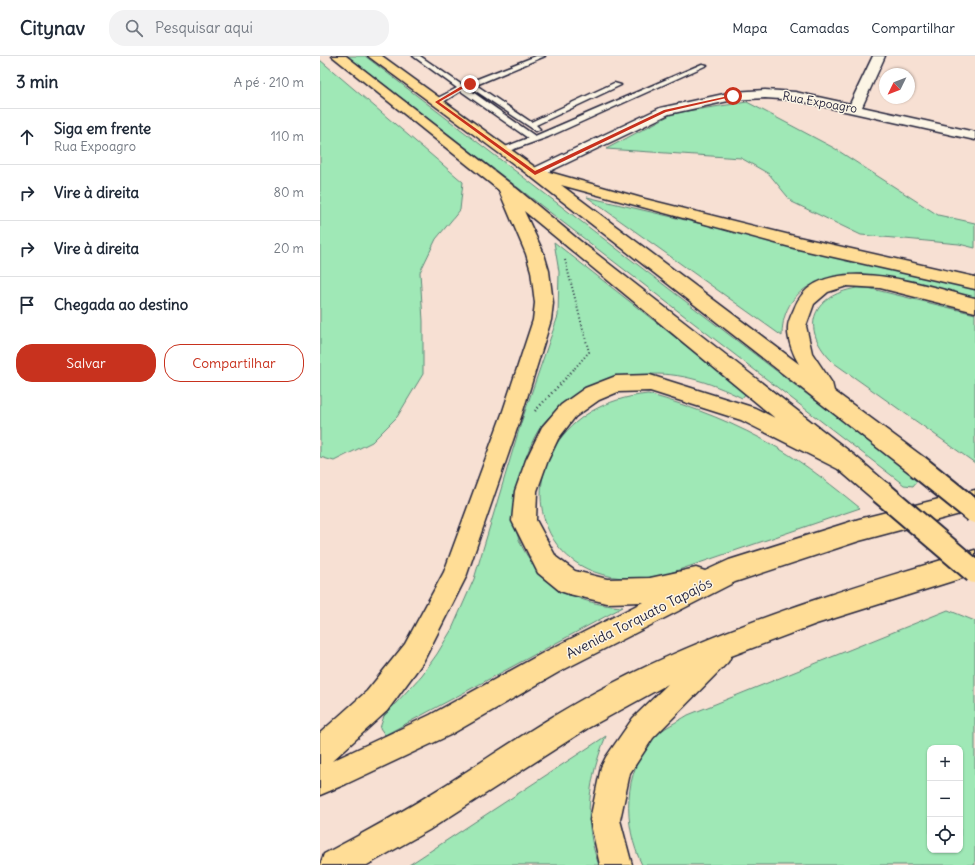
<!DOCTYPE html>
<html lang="pt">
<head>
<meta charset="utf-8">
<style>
  :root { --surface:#fff; --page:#f2f2f3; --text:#1f2937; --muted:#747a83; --line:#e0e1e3; --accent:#c8321e }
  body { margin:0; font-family:Delius,sans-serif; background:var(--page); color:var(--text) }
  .controls { position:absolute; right:12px; bottom:12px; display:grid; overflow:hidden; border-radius:8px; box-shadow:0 1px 3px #0004 }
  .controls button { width:36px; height:36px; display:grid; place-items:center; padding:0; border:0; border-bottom:1px solid var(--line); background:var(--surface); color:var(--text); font:20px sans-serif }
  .compass { position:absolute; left:559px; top:12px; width:36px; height:36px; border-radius:50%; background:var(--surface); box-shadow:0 1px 3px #0004; rotate:227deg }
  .stop { position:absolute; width:12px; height:12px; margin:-9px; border:3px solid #c8321e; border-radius:50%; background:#fff }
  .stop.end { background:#c8321e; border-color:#fff; box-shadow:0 1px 4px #0008 }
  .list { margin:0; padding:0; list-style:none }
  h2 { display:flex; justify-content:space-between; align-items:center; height:52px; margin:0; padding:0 16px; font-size:17px }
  h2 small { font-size:13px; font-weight:400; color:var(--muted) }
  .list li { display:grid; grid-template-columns:26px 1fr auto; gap:12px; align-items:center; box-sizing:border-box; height:56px; padding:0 16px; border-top:1px solid var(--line) }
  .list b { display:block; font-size:15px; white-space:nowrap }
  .list p { margin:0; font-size:13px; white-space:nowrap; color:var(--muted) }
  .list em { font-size:13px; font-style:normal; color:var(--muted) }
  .actions { display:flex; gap:8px; padding:12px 16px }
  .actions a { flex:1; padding:9px 0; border:1px solid var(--accent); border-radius:16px; text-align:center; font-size:14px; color:var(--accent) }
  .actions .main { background:var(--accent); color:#fff }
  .icon { flex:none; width:22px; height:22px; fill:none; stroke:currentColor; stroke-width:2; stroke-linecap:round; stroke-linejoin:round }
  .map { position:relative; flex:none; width:655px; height:809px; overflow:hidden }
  header { display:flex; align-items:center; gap:24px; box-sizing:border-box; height:56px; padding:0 20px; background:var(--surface); border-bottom:1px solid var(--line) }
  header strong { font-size:19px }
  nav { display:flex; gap:22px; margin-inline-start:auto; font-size:14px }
  .search { width:280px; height:36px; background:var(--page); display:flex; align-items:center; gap:10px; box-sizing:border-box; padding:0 14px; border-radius:16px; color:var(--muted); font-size:15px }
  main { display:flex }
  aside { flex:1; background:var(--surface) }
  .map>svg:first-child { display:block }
  .green { fill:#9fe8b6; stroke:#608578; fill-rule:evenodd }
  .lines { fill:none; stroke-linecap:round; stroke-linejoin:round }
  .lane-casing { stroke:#22223b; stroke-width:3 }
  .street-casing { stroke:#22223b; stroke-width:3 }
  .primary-casing { stroke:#22223b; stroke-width:3 }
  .highway-casing { stroke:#22223b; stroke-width:3 }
  .path-far1 { stroke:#22223b; stroke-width:2; stroke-dasharray:1 2.5; stroke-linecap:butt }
  .path { stroke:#22223b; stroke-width:2.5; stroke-dasharray:1 3; stroke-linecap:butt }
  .lane { fill:#fcf5e5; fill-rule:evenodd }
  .street { fill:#fcf5e5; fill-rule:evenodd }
  .primary { fill:#ffdd96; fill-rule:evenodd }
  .highway { fill:#ffdd96; fill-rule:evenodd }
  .highway-bridge-casing { stroke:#22223b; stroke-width:26; stroke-linecap:butt }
  .highway-bridge { stroke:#ffdd96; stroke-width:22 }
  .route { fill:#c8321e }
  .labels { text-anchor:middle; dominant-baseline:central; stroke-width:3; stroke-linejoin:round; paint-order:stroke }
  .far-street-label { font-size:12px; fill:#22223b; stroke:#fcf5e5 }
  .street-label { font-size:14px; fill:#22223b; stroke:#fcf5e5 }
</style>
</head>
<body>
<header>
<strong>Citynav</strong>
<div class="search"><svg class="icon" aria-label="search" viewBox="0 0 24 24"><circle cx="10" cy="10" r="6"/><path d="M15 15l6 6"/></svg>Pesquisar aqui</div>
<nav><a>Mapa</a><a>Camadas</a><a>Compartilhar</a></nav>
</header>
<main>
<aside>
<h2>3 min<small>A pé · 210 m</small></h2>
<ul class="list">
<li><svg class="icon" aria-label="ahead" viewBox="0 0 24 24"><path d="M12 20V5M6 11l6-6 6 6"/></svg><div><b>Siga em frente</b><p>Rua Expoagro</p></div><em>110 m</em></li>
<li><svg class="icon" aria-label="right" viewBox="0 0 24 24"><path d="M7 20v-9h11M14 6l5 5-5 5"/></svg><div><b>Vire à direita</b></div><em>80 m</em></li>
<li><svg class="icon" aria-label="right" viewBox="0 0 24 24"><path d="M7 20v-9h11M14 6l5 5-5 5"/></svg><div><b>Vire à direita</b></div><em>20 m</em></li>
<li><svg class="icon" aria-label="arrive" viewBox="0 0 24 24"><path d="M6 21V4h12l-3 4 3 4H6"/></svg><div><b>Chegada ao destino</b></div></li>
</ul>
<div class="actions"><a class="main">Salvar</a><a>Compartilhar</a></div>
</aside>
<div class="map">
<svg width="655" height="809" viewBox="0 0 655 809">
  <rect width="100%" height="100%" fill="#f7e0d3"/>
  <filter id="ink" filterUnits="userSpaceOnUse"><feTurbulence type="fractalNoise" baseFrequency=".025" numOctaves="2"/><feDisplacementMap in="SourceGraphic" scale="8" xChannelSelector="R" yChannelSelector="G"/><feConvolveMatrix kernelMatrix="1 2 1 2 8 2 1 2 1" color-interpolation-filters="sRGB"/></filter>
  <g filter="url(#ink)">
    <!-- green -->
    <g class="green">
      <path d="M27,0H45L595,421L597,425L593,430L584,429Z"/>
      <path d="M0,4L143,126L140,154L116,183L100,216L103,265V318L77,361L52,386L14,405L0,401Z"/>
      <path d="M427,46L514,92L618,159L655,167V192L639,188L541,179L472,146L449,118L421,102L286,93L354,57Z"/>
      <path d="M267,141L655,232V243L562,220C517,215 462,224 462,280Z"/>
      <path d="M234,186L426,337L422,342C390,326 353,313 317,320C303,322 288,331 275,336C258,343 241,348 228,362C214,376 206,399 201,419C197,433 194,458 196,473C202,504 232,532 261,543C275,548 289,550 303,551L65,679L60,672L64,660L102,619L117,598L132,573L154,523L201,367L238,260L239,216Z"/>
      <path d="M537,232H548L655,258V407L514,307C480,275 489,240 537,232Z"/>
      <path d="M328,338C374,351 417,368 458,392C487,409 514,431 540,452L344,519C189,550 177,353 328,338Z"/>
      <path d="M628,554L655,565V809H322C303,769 302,716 334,681C343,672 357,666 368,659ZM610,692H640V794H610Z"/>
      <path d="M286,680C269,721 262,766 279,809H89Z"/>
    </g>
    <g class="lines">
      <defs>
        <path id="lane" d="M93,0H100L142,29L216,0H225L156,29L211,66L294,27L301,29L216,69L220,73L216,75L150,31L147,32L215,80L382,8L387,9L228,81L183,97L179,95L180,93L208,82L141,35L120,48H114V44L137,32Z"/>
        <path id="street" d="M553,0H565L542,51L655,76V84L475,44L445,42L413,44L349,58L220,120H210L207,117L210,114L340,52L413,36L445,34L475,36L530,48Z"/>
        <g id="primary">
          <path d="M12,0H26L192,129L194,132L192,135H180Z"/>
          <path d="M48,0H62L223,117L220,120H210Z"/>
        </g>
        <g id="highway">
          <path d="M215,112L325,143L474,180L655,221V233L474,192L241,129L479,308C473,298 467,283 468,271C468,265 472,258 474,253C497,190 609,231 655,242V256L560,232L527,230L508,236L494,248L486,270L492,297L512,327L514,335L606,403L609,410L606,417L598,420L590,417L210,120L207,117L210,114Z"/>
          <path d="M186,127L196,132L260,185L534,399L569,429L572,436L569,443L561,446L553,443L518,413L421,364L330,335L298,336L279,344L255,361L238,383L228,404L217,435L216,464L236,501L255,515L287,523L330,522L376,512L385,515L409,504L539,463L655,434V454L539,485L415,526L239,616L130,679L26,728L0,739V677L47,635L85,588L124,516L182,358L213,264L215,247L211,215L206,198L178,132L180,129ZM204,155L455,362L435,352L330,319L296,320L265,332L241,349L222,371L206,404L195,435L192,465L218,517L240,535L249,538L287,547L323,546L221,598L110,659L12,705L67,655L103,606L146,521L202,358L231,264L233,247L229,215L224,198Z"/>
          <path d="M655,494V518L496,568L411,600L408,606L333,682L310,717L300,764L312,809H280L270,764L281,711L286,701L313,662L348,628L268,672L109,774L47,809H0L4,798C46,776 87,753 127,728C181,694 234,657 291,628C407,568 531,531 655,494Z"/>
        </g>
      </defs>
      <!-- lane casing -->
      <use href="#lane" class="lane-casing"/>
      <!-- street casing -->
      <use href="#street" class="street-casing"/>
      <!-- primary casing -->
      <use href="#primary" class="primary-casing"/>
      <!-- highway casing -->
      <use href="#highway" class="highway-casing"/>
      <!-- path-far1 -->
      <path class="path-far1" d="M245,204L269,296L254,313"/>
      <!-- path -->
      <path class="path" d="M215,355L255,312"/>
      <!-- lane -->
      <use href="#lane" class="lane"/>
      <!-- street -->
      <use href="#street" class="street"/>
      <!-- primary -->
      <use href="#primary" class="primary"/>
      <!-- highway -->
      <use href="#highway" class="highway"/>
      <defs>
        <g id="highway-bridge">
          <path d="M598,410L655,456"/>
          <path d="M561,436L655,516"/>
        </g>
      </defs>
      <!-- highway-bridge casing -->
      <use href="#highway-bridge" class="highway-bridge-casing"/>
      <!-- highway-bridge -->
      <use href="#highway-bridge" class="highway-bridge"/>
    </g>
  </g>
  <!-- route -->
  <path class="route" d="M150,27L152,29L142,33L119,46L215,115L344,54L413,39L415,40L346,56L215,119L115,46L140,31Z"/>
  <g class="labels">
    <!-- far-street labels -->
    <g class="far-street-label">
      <text transform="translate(500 46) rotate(10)">Rua Expoagro</text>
    </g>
    <!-- street labels -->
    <g class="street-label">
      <text transform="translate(319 562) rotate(-27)">Avenida Torquato Tapajós</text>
    </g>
  </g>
</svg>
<div class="controls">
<button>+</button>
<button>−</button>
<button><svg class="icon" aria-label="locate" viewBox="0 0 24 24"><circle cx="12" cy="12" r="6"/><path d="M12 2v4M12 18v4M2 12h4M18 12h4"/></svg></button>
</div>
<svg class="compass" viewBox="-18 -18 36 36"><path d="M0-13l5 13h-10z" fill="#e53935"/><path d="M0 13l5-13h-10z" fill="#747a83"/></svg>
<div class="stop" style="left:413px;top:40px"></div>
<div class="stop end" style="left:150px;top:28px"></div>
</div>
</main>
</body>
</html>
